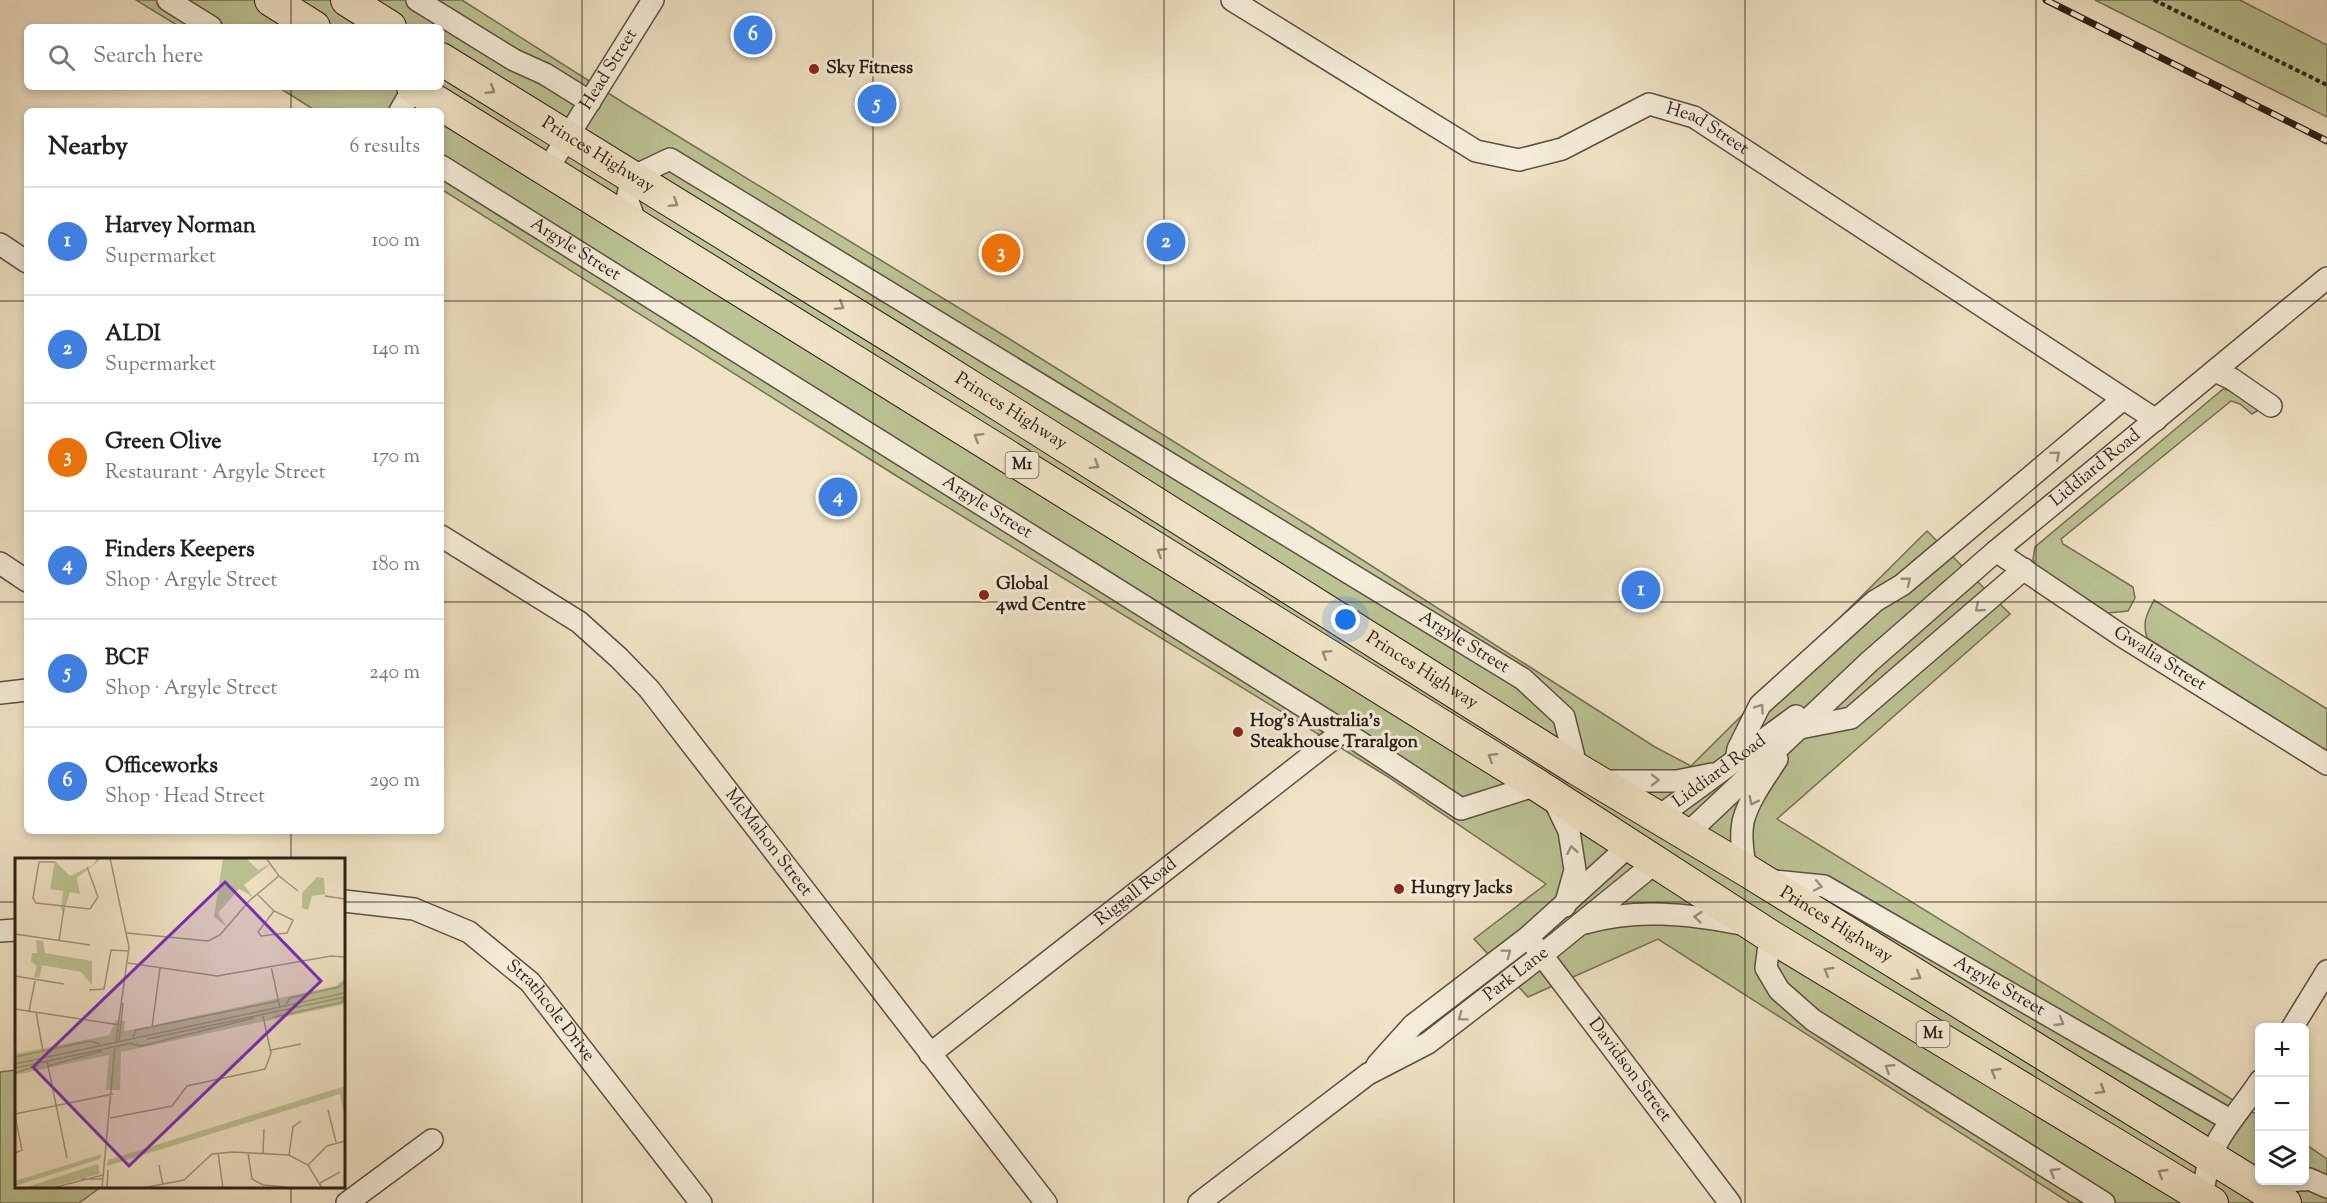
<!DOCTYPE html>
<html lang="en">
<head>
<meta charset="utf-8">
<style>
  :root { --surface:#fff; --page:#f6f6f6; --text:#222; --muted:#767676; --line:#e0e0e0; --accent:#8f2418 }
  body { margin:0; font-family:"Sorts Mill Goudy",serif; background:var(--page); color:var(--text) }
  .controls { position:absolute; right:18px; bottom:18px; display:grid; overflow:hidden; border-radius:9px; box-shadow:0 3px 9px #0003 }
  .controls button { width:54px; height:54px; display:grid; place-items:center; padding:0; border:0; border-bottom:2px solid var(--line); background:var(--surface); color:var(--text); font:30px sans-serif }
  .you { position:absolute; left:1346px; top:620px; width:21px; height:21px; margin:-15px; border:4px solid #fff; border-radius:50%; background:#1a73e8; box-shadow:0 0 0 9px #1a73e833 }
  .badge { display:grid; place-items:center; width:39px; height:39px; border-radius:50%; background:var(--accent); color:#fff; font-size:20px; font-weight:700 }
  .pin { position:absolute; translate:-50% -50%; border:3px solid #fff; box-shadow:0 2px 6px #0006 }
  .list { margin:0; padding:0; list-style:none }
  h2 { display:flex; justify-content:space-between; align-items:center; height:78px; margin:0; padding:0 24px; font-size:26px }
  h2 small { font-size:20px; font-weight:400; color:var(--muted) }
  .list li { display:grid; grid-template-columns:39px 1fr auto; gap:18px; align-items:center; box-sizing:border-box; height:108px; padding:0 24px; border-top:2px solid var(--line) }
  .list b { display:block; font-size:22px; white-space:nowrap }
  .list p { margin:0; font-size:20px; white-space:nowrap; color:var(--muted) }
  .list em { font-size:20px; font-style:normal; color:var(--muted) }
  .icon { flex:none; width:33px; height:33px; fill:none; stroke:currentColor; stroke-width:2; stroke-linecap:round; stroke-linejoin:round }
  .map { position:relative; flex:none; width:2327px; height:1203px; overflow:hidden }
  .search { position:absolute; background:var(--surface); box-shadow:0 3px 9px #0003; left:24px; top:24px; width:420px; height:66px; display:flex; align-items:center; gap:15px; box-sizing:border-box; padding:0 21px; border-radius:9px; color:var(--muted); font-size:22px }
  .panel { position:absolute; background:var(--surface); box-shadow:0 3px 9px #0003; left:24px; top:108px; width:420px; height:726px; border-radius:9px }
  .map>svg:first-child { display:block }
  .green { fill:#bcc393; stroke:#747156; stroke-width:1.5 }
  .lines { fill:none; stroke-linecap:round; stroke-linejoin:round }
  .minor-casing { stroke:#5d5044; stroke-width:24 }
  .highway-casing { stroke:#2c1f19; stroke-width:34 }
  .path { stroke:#2c1f19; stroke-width:4; stroke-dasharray:4.5 3; stroke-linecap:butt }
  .minor { stroke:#f5edd9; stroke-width:21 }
  .highway { stroke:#f0e3c5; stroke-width:32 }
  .rail-casing { stroke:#2c1f19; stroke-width:7 }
  .rail { stroke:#f5edd9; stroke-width:4.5; stroke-dasharray:14; stroke-linecap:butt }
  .oneway { stroke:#988b78 }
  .oneway2 { stroke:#9b9083 }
  .grid { fill:none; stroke:#2c1f19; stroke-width:1.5; stroke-opacity:0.55 }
  .poi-dot { fill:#8f2418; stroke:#f5edd9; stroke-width:2 }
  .labels { text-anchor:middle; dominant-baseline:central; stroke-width:6; stroke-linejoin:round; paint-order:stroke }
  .shield { fill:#f5edd9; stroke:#685d53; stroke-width:1.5 }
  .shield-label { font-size:16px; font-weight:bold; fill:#2c1f19 }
  .poi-label { font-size:18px; font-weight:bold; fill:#2c1f19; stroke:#f5edd9; text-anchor:start }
  .street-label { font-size:18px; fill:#2c1f19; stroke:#f5edd9 }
  .inset-road { fill:none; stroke:#a29580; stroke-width:1.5 }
  .view { fill:#7b2cbf; fill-opacity:0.15; stroke:#7b2cbf; stroke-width:3 }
  .inset-edge { fill:none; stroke:#2c1f19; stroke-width:3 }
</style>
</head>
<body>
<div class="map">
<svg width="2327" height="1203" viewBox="0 0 2327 1203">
  <rect width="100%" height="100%" fill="#f0e3c5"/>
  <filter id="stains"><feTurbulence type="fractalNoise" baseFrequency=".00333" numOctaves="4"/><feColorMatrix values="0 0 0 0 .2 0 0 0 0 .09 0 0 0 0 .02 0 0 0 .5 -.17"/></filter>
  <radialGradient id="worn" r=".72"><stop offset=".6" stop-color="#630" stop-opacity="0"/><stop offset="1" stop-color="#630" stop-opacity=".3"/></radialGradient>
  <!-- green -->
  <g class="green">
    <path d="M136,0H462L627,105L1008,338L1314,529L1655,747L1691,766L1927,531L2010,614L1777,819L2259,1116L2260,1180H2304L2305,1144L2327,1159V1203H2070L1658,939L1528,997L1474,939L1546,884L1385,775L895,475L441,189V111H316L278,87H441V27H180Z"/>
    <path d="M2095,0H2240L2327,45V117Z"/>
    <path d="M2223,389L2231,391L2257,405V411L2252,414L2240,404L2231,401L2061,539L2063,544L2133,587L2135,598L2128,611L2108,613L2037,570L2033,559L2035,547Z"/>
    <path d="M2154,600L2327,709V751L2147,638C2142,622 2147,614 2154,600Z"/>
    <path d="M16,1070V1186L101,1187L79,1203H0V1072Z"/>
  </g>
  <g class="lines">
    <defs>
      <g id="minor">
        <path d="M168,0L211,27"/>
        <path d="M417,0L514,60L545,74L590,102"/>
        <path id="s1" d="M1232,0L1476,151L1519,160L1562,149L1649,104L1694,117L2156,420"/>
        <path d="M400,111L414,87"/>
        <path id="s2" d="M441,166L1343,731L1461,809L1537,785"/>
        <path id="s3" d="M547,170L653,0"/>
        <path id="s4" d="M637,226L627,199L632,177L670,159L1523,679L1564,717L1577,769"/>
        <path d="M0,244L27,262"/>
        <path d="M2215,371L2232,379L2271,406"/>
        <path id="s5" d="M441,536L579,622L619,658L649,689L1046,1203"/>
        <path id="s6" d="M1996,551L2122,636L2327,764"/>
        <path d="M0,563L27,581"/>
        <path d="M0,693L27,690"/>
        <path d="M1800,728L1851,718L2024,569"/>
        <path d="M1736,760L1738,749L1760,705L1875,601L1902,585L2123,399"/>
        <path d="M1600,781H1677L1712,774"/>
        <path d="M1552,796L1569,831L1575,870L1565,906"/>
        <path id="s7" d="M1657,818L1796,716"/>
        <path id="s8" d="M1686,835L1869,662L1996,551L2327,278"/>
        <path d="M1746,870C1743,855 1740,838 1743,822C1748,800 1765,778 1777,759"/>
        <path id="s9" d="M1766,880L1824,886L2230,1120"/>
        <path id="s10" d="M344,901L414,909L469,932L530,982L701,1203"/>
        <path d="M1585,923C1636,908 1689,914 1741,924"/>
        <path d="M0,931L16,930"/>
        <path d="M1770,936L1766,968L1779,990L1813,1020L2104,1203"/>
        <path id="s11" d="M1535,946L1730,1203"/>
        <path d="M2292,1028L2327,971"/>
        <path id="s12" d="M930,1054L1343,731"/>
        <path d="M1377,1065L1413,1025L1528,937L1630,845"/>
        <path d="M2270,1180L2283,1182L2299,1180"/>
        <path d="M2304,1180L2309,1179L2327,1187"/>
        <path d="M2202,1197C2205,1184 2206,1168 2211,1155C2223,1127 2244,1106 2260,1081"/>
        <path d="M347,1203L432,1140"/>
        <path id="s13" d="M1199,1203L1368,1074L1428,1043L1542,955L1655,863"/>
      </g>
      <g id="highway">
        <path d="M271,0L314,27"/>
        <path d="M347,0L390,27"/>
        <path id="s14" d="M441,59L903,344L1577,769L1746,870L2285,1203"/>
        <path d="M413,87L1537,785L1770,936L2212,1203"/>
      </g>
    </defs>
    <!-- minor casing -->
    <use href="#minor" class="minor-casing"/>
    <!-- highway casing -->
    <use href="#highway" class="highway-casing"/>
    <!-- path -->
    <path class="path" d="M2154,0L2327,85"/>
    <!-- minor -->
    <use href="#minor" class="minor"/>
    <!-- highway -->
    <use href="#highway" class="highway"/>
    <defs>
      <path id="rail" d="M2046,0L2327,141"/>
    </defs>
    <!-- rail casing -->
    <use href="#rail" class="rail-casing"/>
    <!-- rail -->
    <use href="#rail" class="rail"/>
  </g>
  <!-- one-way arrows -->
  <defs><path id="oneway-chevron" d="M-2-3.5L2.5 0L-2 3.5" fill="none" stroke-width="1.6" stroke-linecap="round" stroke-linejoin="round" transform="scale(1.5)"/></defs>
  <g class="oneway">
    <use href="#oneway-chevron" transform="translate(491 90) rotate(32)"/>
    <use href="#oneway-chevron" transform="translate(674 203) rotate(32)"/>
    <use href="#oneway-chevron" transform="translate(840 306) rotate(32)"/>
    <use href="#oneway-chevron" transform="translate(978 437) rotate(-148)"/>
    <use href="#oneway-chevron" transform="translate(1095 465) rotate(32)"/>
    <use href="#oneway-chevron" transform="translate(1161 552) rotate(-148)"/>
    <use href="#oneway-chevron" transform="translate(1326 654) rotate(-148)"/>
    <use href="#oneway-chevron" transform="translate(1492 757) rotate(-148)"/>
    <use href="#oneway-chevron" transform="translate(1828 971) rotate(-149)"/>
    <use href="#oneway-chevron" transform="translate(1917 976) rotate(32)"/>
    <use href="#oneway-chevron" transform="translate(1995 1072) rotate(-149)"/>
    <use href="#oneway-chevron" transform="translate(2101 1090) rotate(32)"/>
    <use href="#oneway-chevron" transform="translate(2162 1173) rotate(-149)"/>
  </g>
  <g class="oneway2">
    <use href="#oneway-chevron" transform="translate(2056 455) rotate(-40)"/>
    <use href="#oneway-chevron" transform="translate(1907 581) rotate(-38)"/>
    <use href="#oneway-chevron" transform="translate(1979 608) rotate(139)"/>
    <use href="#oneway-chevron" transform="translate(1760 708) rotate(-55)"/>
    <use href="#oneway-chevron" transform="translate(1655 780)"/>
    <use href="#oneway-chevron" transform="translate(1753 801) rotate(117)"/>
    <use href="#oneway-chevron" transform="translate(1572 850) rotate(-100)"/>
    <use href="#oneway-chevron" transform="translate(1818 886) rotate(12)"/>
    <use href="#oneway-chevron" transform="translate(1698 917) rotate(-175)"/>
    <use href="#oneway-chevron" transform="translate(1507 953) rotate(-37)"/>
    <use href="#oneway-chevron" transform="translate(1462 1017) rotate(143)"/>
    <use href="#oneway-chevron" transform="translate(2060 1022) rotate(30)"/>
    <use href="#oneway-chevron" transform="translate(1889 1068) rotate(-148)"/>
    <use href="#oneway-chevron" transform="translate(2054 1172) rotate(-148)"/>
  </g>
  <!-- grid -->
  <path class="grid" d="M291,0V27M582,0V1203M873,0V1203M1164,0V1203M1454,0V1203M1745,0V1203M2036,0V1203M291,87V111M0,301H27M441,301H2327M0,602H27M441,602H2327M291,831V860M0,902H16M344,902H2327M291,1186V1203"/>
  <!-- markers -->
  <g class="poi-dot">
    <circle cx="814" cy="69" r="6"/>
    <circle cx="984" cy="595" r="6"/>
    <circle cx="1238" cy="732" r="6"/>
    <circle cx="1399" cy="889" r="6"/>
  </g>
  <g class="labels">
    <!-- shield labels -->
    <g class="shield">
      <rect x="1005.5" y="452" width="33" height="26" rx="4.5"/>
      <rect x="1916.5" y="1021" width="33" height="26" rx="4.5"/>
    </g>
    <g class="shield-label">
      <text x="1022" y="465">M1</text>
      <text x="1933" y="1034">M1</text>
    </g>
    <!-- poi labels -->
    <g class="poi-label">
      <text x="826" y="69">Sky Fitness</text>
      <text x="996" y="585">Global<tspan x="996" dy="21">4wd Centre</tspan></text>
      <text x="1250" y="722">Hog's Australia's<tspan x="1250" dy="21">Steakhouse Traralgon</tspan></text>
      <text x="1411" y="889">Hungry Jacks</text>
    </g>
    <!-- street labels -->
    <g class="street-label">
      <text stroke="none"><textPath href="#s3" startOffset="118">Head Street</textPath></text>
      <text stroke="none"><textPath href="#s1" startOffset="537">Head Street</textPath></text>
      <text stroke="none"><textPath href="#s14" startOffset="184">Princes Highway</textPath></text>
      <text stroke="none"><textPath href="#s2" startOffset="158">Argyle Street</textPath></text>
      <text stroke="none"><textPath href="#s14" startOffset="670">Princes Highway</textPath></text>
      <text stroke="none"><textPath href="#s8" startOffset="550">Liddiard Road</textPath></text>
      <text stroke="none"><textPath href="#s2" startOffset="644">Argyle Street</textPath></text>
      <text stroke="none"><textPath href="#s4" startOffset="1023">Argyle Street</textPath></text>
      <text stroke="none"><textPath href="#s6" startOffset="196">Gwalia Street</textPath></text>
      <text stroke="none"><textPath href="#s14" startOffset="1156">Princes Highway</textPath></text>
      <text stroke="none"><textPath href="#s7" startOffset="78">Liddiard Road</textPath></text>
      <text stroke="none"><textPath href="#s5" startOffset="454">McMahon Street</textPath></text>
      <text stroke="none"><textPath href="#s12" startOffset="262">Riggall Road</textPath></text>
      <text stroke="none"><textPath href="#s14" startOffset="1642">Princes Highway</textPath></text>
      <text stroke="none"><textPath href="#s13" startOffset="392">Park Lane</textPath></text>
      <text stroke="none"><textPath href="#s9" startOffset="260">Argyle Street</textPath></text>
      <text stroke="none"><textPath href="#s10" startOffset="244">Strathcole Drive</textPath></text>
      <text stroke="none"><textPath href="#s11" startOffset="156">Davidson Street</textPath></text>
    </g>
  </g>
  <!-- overview -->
  <g transform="translate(15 858)">
    <rect width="330" height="330" fill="#f0e3c5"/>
    <path d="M82,0H87L62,20L65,36L55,34L49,53L46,52L48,33L35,31L40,3L55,18L78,7ZM208,0H231L243,12L257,5L229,27L238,39L224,31L203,55L212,69L199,59ZM302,19L309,20L310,36L297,38L293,52L287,50V35ZM21,82L28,83L30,95L77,103V127L66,114L27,107L24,120L19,119L22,108L16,103L17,95H22ZM330,120V146L106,194L105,232H91L94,197L0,217V196L94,177L101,162L110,163L109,173L130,169L321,128ZM330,228V263L325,236L92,308L93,302ZM87,296L85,301L0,328V323ZM83,306L85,316L32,330H9Z" fill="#bcc393"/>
    <path class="inset-road" d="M95,0L114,89L101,183M251,0L264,18M40,4H24L18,40L21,45L75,51L83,39L72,9M264,18L283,33M243,37L259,53L278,62L272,75L246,78L243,74L259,53M310,38L330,41M112,75L193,83L205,77L235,42L264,18M0,76L75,87M44,83L49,50M113,105L202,118L316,98L330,99M256,108L265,150M0,118L49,126M74,132L89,131L96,92L114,93M271,146L275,140L324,129L330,124M0,151L105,167M14,153L20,123M21,154L28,193M259,159L328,144L327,139M137,169L145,110M118,179L121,172L263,143M132,181L330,139M104,183L108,145M116,186L126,188L239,160M256,192L286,186M0,199L75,183L85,186M32,203L52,300M0,206L330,135M33,208L87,193M0,210L117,185M0,215L24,207M313,252L321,284M0,256L98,236M0,258L7,292L0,295M95,260L157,248L172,228L250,211L256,195L248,158M203,295L208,330M233,295L237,321L248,327L271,329M248,295L249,271M274,297L278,269L286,263M144,307L148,327M293,307L312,288L330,283M66,321H88M305,325L325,314M37,330L88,317M87,330L100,188M92,330L93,312M128,330L169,322L197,296L218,294L274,297L293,307L307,330"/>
    <path class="view" d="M210,24L306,123L114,308L18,209Z"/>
    <rect width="330" height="330" class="inset-edge"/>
  </g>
  <rect width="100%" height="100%" filter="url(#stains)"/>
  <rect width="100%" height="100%" fill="url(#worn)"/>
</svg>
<div class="controls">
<button>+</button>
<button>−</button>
<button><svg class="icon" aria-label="layers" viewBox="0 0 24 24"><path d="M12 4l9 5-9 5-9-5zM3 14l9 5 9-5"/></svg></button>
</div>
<div class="you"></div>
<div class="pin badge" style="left:1641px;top:590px;background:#3f7fe0">1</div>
<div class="pin badge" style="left:1166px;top:242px;background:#3f7fe0">2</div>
<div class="pin badge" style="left:1001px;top:253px;background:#e8710a">3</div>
<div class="pin badge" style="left:838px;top:497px;background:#3f7fe0">4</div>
<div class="pin badge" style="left:877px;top:104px;background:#3f7fe0">5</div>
<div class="pin badge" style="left:753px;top:35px;background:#3f7fe0">6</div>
<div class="search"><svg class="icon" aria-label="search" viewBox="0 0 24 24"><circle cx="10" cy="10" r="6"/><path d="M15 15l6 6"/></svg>Search here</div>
<section class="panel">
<h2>Nearby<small>6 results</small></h2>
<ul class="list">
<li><span class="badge" style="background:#3f7fe0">1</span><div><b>Harvey Norman</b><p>Supermarket</p></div><em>100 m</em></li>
<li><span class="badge" style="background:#3f7fe0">2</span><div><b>ALDI</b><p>Supermarket</p></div><em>140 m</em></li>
<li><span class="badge" style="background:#e8710a">3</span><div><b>Green Olive</b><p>Restaurant · Argyle Street</p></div><em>170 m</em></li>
<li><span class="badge" style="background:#3f7fe0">4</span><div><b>Finders Keepers</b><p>Shop · Argyle Street</p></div><em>180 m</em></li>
<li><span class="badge" style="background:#3f7fe0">5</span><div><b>BCF</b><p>Shop · Argyle Street</p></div><em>240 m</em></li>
<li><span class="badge" style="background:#3f7fe0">6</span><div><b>Officeworks</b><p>Shop · Head Street</p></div><em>290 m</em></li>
</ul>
</section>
</div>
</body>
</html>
